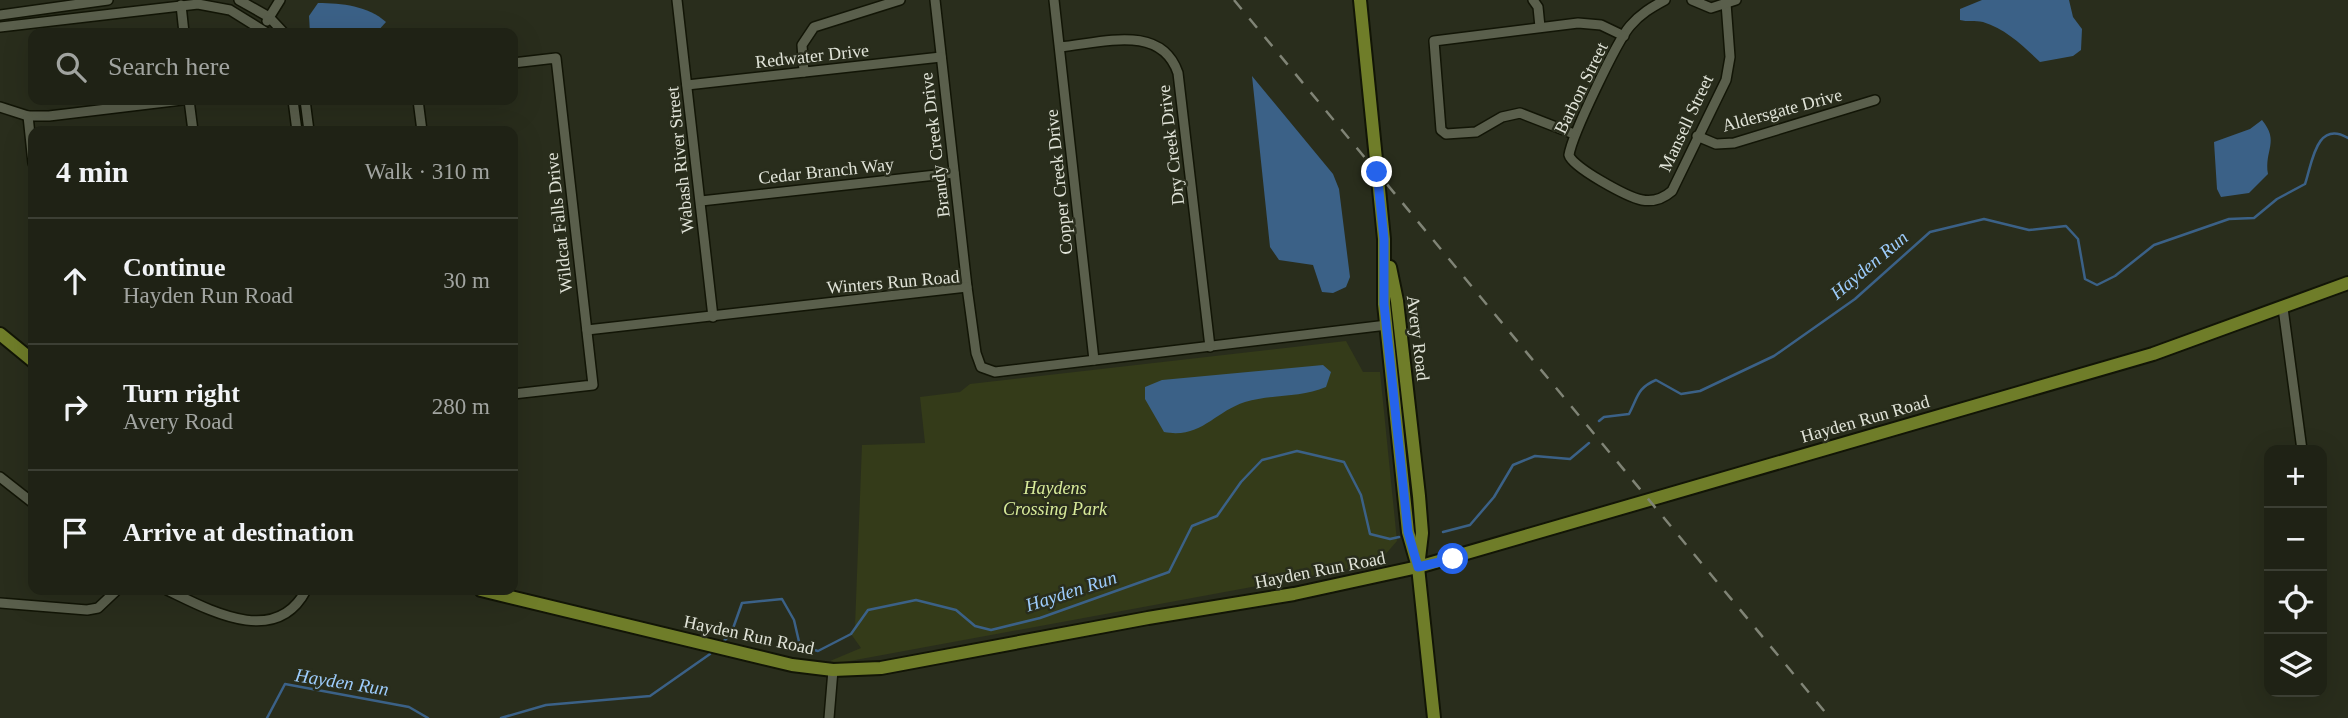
<!DOCTYPE html>
<html lang="en">
<head>
<meta charset="utf-8">
<style>
  :root { --surface:#1f2215; --page:#2c2f22; --text:#f1f3f6; --muted:#a1a4a0; --line:#3c3f34 }
  body { margin:0; font-family:"Times New Roman",serif; background:var(--page); color:var(--text) }
  .controls { position:absolute; right:21px; bottom:21px; display:grid; overflow:hidden; border-radius:14px; box-shadow:0 7px 28px #0002 }
  .controls button { width:63px; height:63px; display:grid; place-items:center; padding:0; border:0; border-bottom:2px solid var(--line); background:var(--surface); color:var(--text); font:35px sans-serif }
  .stop { position:absolute; width:21px; height:21px; margin:-16px; border:5px solid #2563eb; border-radius:50%; background:#fff }
  .stop.end { background:#2563eb; border-color:#fff; box-shadow:0 2px 7px #0008 }
  .list { margin:0; padding:0; list-style:none }
  h2 { display:flex; justify-content:space-between; align-items:center; height:91px; margin:0; padding:0 28px; font-size:30px }
  h2 small { font-size:23px; font-weight:400; color:var(--muted) }
  .list li { display:grid; grid-template-columns:46px 1fr auto; gap:21px; align-items:center; box-sizing:border-box; height:126px; padding:0 28px; border-top:2px solid var(--line) }
  .list b { display:block; font-size:26px; white-space:nowrap }
  .list p { margin:0; font-size:23px; white-space:nowrap; color:var(--muted) }
  .list em { font-size:23px; font-style:normal; color:var(--muted) }
  .icon { flex:none; width:38px; height:38px; fill:none; stroke:currentColor; stroke-width:2; stroke-linecap:round; stroke-linejoin:round }
  .map { position:relative; flex:none; width:2348px; height:718px; overflow:hidden }
  .search { position:absolute; background:var(--surface); box-shadow:0 7px 28px #0002; left:28px; top:28px; width:490px; height:77px; display:flex; align-items:center; gap:18px; box-sizing:border-box; padding:0 24px; border-radius:14px; color:var(--muted); font-size:26px }
  .panel { position:absolute; background:var(--surface); box-shadow:0 7px 28px #0002; left:28px; top:126px; width:490px; height:469px; border-radius:14px }
  .map>svg:first-child { display:block }
  .green { fill:#343b19 }
  .water { fill:#3b6187 }
  .lines { fill:none; stroke-linecap:round; stroke-linejoin:round }
  .stream { stroke:#3b6187; stroke-width:2.5 }
  .minor-casing { stroke:#121506; stroke-width:12 }
  .major-casing { stroke:#121506; stroke-width:16 }
  .minor { stroke:#5a5f4c; stroke-width:9 }
  .major { stroke:#6f7d29; stroke-width:12 }
  .rail { stroke:#808476; stroke-width:2.5; stroke-dasharray:12 12; stroke-linecap:butt }
  .route { stroke:#2563eb; stroke-width:9 }
  .labels { text-anchor:middle; dominant-baseline:central; stroke-width:5; stroke-linejoin:round; paint-order:stroke }
  .street-label { font-size:18px; fill:#e1e4d9; stroke:#292d1c }
  .park-label { font-size:18px; font-style:italic; fill:#d8eb9a; stroke:#292d1c }
  .water-label { font-size:19px; font-style:italic; fill:#9dccfc; stroke:#292d1c }
</style>
</head>
<body>
<div class="map">
<svg width="2348" height="718" viewBox="0 0 2348 718">
  <rect width="100%" height="100%" fill="#292d1c"/>
  <!-- green -->
  <path class="green" d="M1346,341L1363,372H1380L1397,541L1377,564L839,663L830,661L861,648L851,634L855,626L862,445L925,443L920,397L960,392L970,384Z"/>
  <!-- water -->
  <g class="water">
    <path d="M1982,0H2069L2073,17L2082,29L2081,50L2073,56L2040,62C2023,46 2006,29 1983,22C1975,20 1967,22 1960,20V9Z"/>
    <path d="M318,3C342,3 368,6 386,22L376,33H310L309,16Z"/>
    <path d="M1252,76L1333,174L1339,189L1350,277L1346,287L1333,293L1322,292L1313,265L1279,260L1270,247Z"/>
    <path d="M2262,120C2280,142 2264,150 2268,174L2249,193L2221,197L2217,189L2214,142L2250,129Z"/>
    <path d="M1323,365L1331,372L1326,387C1300,398 1271,394 1245,402C1214,412 1201,439 1164,432L1145,399V387L1162,380Z"/>
  </g>
  <g class="lines">
    <!-- stream -->
    <g class="stream">
      <path d="M1599,421L1604,417L1629,414C1638,397 1637,388 1656,380L1681,394L1700,391L1774,356L1855,299L1930,232L1984,219L2029,230L2066,226L2078,239L2085,279L2097,285L2115,276L2154,245L2229,219L2254,218L2277,199L2305,184C2312,164 2316,119 2348,138"/>
      <path d="M1443,532L1470,525L1494,497L1513,465L1535,456L1570,459L1589,443"/>
      <path d="M724,641L731,634L742,603L782,599L794,620L800,646L818,651L851,634L868,610L916,600L956,610L975,626L991,630L1040,618L1169,572L1192,526L1217,516L1241,482L1262,460L1297,451L1344,462L1361,495L1370,534L1390,539L1399,537"/>
      <path d="M267,718L285,684L409,707L428,718"/>
      <path d="M501,718L546,705L650,696L710,654"/>
    </g>
    <defs>
      <g id="minor">
        <path d="M239,0L269,17L284,33"/>
        <path d="M677,0L713,317"/>
        <path d="M935,0L967,287L976,353L981,367L995,372L1387,325"/>
        <path d="M1054,0L1094,360"/>
        <path d="M1533,0L1538,7L1540,27"/>
        <path d="M1665,0C1652,7 1640,14 1630,26C1617,41 1572,135 1569,155C1572,167 1627,197 1642,200C1653,202 1664,198 1672,191L1726,80L1730,57L1726,3"/>
        <path d="M1692,0L1711,8L1736,0"/>
        <path d="M181,5L184,33"/>
        <path d="M0,15L108,0"/>
        <path d="M267,21L280,0"/>
        <path d="M0,27L198,4L230,10L267,33"/>
        <path d="M1060,47C1102,43 1161,23 1178,73L1210,347"/>
        <path d="M513,63L556,58L593,385L513,394"/>
        <path d="M804,72L802,45L814,27L900,0"/>
        <path d="M687,85L941,57"/>
        <path d="M189,100L193,131"/>
        <path d="M293,100L297,131"/>
        <path d="M305,100L309,131"/>
        <path d="M418,100L422,131"/>
        <path d="M0,107L28,116H49L182,100"/>
        <path d="M28,116L33,163"/>
        <path d="M1574,134L1520,113L1502,117L1476,132L1446,134L1441,130L1434,41L1578,23L1601,25L1624,36"/>
        <path d="M1697,136L1716,144L1734,143L1875,100"/>
        <path d="M701,201L954,173"/>
        <path d="M2283,308L2302,450"/>
        <path d="M587,330L967,287"/>
        <path d="M0,477L33,503"/>
        <path d="M167,590C209,610 276,648 306,590"/>
        <path d="M0,603L87,610L98,608L117,590"/>
        <path d="M829,718L833,670"/>
      </g>
      <g id="major">
        <path d="M1360,0L1384,239V304L1408,532L1418,567"/>
        <path d="M1390,267L1397,301L1419,496L1422,533L1418,567L1434,718"/>
        <path d="M0,334L33,361"/>
        <path d="M481,590L792,665L833,670L881,668L1148,618L1294,594L1418,567L2153,354L2348,283"/>
      </g>
    </defs>
    <!-- minor casing -->
    <use href="#minor" class="minor-casing"/>
    <!-- major casing -->
    <use href="#major" class="major-casing"/>
    <!-- minor -->
    <use href="#minor" class="minor"/>
    <!-- major -->
    <use href="#major" class="major"/>
    <!-- rail -->
    <path class="rail" d="M1234,0L1830,718"/>
  </g>
  <g class="lines">
    <!-- route -->
    <path class="route" d="M1377,172L1384,239V304L1408,532L1418,567L1453,559"/>
  </g>
  <g class="labels">
    <!-- street labels -->
    <g class="street-label">
      <text transform="translate(812 56) rotate(-6)">Redwater Drive</text>
      <text transform="translate(1581 88) rotate(-64)">Barbon Street</text>
      <text transform="translate(1782 110) rotate(-15)">Aldersgate Drive</text>
      <text transform="translate(1686 123) rotate(-65)">Mansell Street</text>
      <text transform="translate(935 145) rotate(-97)">Brandy Creek Drive</text>
      <text transform="translate(1171 145) rotate(-97)">Dry Creek Drive</text>
      <text transform="translate(680 160) rotate(-96)">Wabash River Street</text>
      <text transform="translate(826 171) rotate(-6)">Cedar Branch Way</text>
      <text transform="translate(1059 182) rotate(-96)">Copper Creek Drive</text>
      <text transform="translate(559 223) rotate(-96)">Wildcat Falls Drive</text>
      <text transform="translate(893 282) rotate(-5)">Winters Run Road</text>
      <text transform="translate(1418 338) rotate(83)">Avery Road</text>
      <text transform="translate(1865 419) rotate(-16)">Hayden Run Road</text>
      <text transform="translate(1320 570) rotate(-11)">Hayden Run Road</text>
      <text transform="translate(749 635) rotate(12)">Hayden Run Road</text>
    </g>
    <!-- park labels -->
    <g class="park-label">
      <text x="1055" y="488">Haydens<tspan x="1055" dy="21">Crossing Park</tspan></text>
    </g>
    <!-- water labels -->
    <g class="water-label">
      <text transform="translate(1869 265) rotate(-40)">Hayden Run</text>
      <text transform="translate(1071 591) rotate(-18)">Hayden Run</text>
      <text transform="translate(342 682) rotate(9)">Hayden Run</text>
    </g>
  </g>
</svg>
<div class="controls">
<button>+</button>
<button>−</button>
<button><svg class="icon" aria-label="locate" viewBox="0 0 24 24"><circle cx="12" cy="12" r="6"/><path d="M12 2v4M12 18v4M2 12h4M18 12h4"/></svg></button>
<button><svg class="icon" aria-label="layers" viewBox="0 0 24 24"><path d="M12 4l9 5-9 5-9-5zM3 14l9 5 9-5"/></svg></button>
</div>
<div class="stop" style="left:1453px;top:559px"></div>
<div class="stop end" style="left:1377px;top:172px"></div>
<div class="search"><svg class="icon" aria-label="search" viewBox="0 0 24 24"><circle cx="10" cy="10" r="6"/><path d="M15 15l6 6"/></svg>Search here</div>
<section class="panel">
<h2>4 min<small>Walk · 310 m</small></h2>
<ul class="list">
<li><svg class="icon" aria-label="ahead" viewBox="0 0 24 24"><path d="M12 20V5M6 11l6-6 6 6"/></svg><div><b>Continue</b><p>Hayden Run Road</p></div><em>30 m</em></li>
<li><svg class="icon" aria-label="right" viewBox="0 0 24 24"><path d="M7 20v-9h11M14 6l5 5-5 5"/></svg><div><b>Turn right</b><p>Avery Road</p></div><em>280 m</em></li>
<li><svg class="icon" aria-label="arrive" viewBox="0 0 24 24"><path d="M6 21V4h12l-3 4 3 4H6"/></svg><div><b>Arrive at destination</b></div></li>
</ul>
</section>
</div>
</body>
</html>
